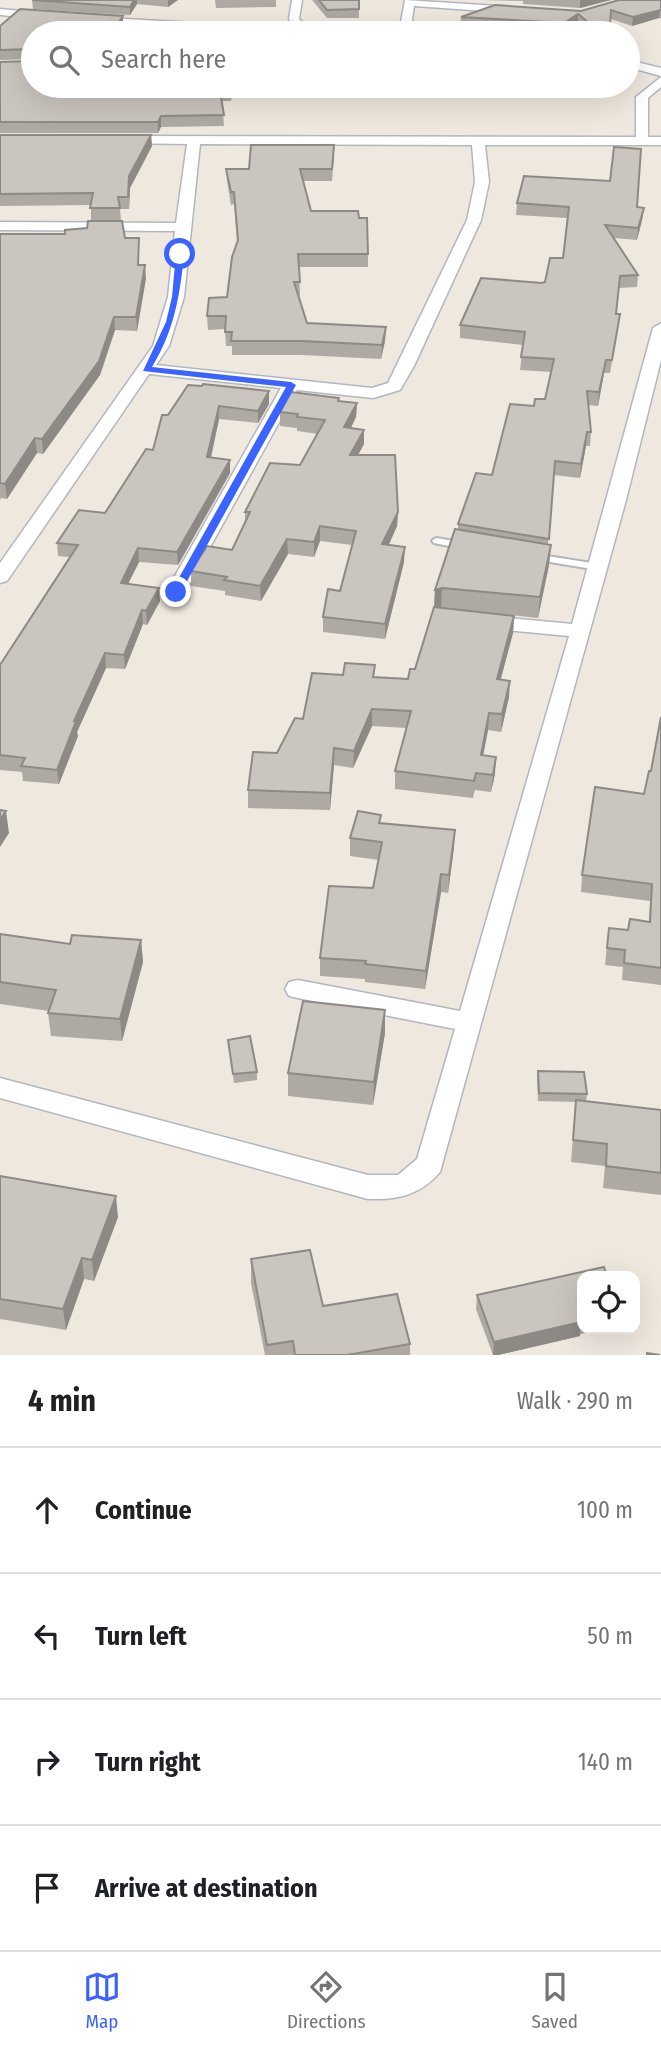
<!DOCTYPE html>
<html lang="en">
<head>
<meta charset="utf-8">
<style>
  :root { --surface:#fff; --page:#f2f2f2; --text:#202124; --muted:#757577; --line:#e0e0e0; --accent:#3b63ff }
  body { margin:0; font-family:"Fira Sans Condensed",sans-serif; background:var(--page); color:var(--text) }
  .controls { position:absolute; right:21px; bottom:21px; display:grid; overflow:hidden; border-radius:14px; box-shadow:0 7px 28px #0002 }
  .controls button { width:63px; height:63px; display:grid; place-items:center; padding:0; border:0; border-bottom:2px solid var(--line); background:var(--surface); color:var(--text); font:35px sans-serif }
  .stop { position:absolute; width:21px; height:21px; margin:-16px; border:5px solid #3b63ff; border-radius:50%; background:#fff }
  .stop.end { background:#3b63ff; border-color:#fff; box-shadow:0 2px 7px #0008 }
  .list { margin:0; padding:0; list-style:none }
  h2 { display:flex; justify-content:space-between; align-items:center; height:91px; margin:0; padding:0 28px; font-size:30px }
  h2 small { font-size:23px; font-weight:400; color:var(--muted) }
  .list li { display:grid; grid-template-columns:46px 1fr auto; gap:21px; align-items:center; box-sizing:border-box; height:126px; padding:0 28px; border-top:2px solid var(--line) }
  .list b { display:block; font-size:26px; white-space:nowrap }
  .list em { font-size:23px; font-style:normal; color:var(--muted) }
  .icon { flex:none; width:38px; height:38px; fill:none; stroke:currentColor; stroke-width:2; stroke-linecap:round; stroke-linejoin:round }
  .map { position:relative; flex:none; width:661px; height:1355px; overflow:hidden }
  .search { position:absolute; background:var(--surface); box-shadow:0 7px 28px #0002; left:21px; right:21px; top:21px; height:77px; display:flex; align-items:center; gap:18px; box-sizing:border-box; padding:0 24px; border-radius:38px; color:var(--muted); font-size:26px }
  .sheet { height:595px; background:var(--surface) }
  nav { display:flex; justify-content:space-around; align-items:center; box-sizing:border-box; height:98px; border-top:2px solid var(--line); background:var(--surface); font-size:19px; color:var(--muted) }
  nav a { display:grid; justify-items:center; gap:4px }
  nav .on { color:var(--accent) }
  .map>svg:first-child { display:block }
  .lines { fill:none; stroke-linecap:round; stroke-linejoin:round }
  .service-casing { stroke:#b3b5c1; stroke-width:4 }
  .minor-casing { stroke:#b3b5c1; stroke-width:3 }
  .service { fill:#fff; fill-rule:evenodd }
  .minor { fill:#fff; fill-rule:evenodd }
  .wall { fill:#aea9a3 }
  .shaded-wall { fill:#8d8a85 }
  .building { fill:#cac5be; stroke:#8d8a85; stroke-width:2 }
  .route { fill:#3b63ff }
</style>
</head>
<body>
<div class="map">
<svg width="661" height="1355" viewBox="0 0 661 1355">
  <rect width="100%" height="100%" fill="#efe8df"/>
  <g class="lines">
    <defs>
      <g id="service">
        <path d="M437,538L464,543L469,546L464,549L434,543L432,541L434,539Z"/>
        <path d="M535,554L598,564L603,567L598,570L532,559L530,557L532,555Z"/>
      </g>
      <g id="minor">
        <path d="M292,0H302L299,19L302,22L378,30L384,33H347L298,28L260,33L94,23L88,20L94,17L262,27L291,23L289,19Z"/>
        <path d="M405,0L512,7L517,10L512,13L414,6L410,33H399Z"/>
        <path d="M0,9L45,13L50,16L45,19L0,15Z"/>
        <path d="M628,60L661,68V76L628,67Z"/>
        <path d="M661,77V87L648,98V137H661V145H485L489,182L481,220L414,366L400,390L373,398L297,390L183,596H169L166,592L281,388L149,374L7,581L0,583V563L153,346L168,297L175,231L0,230V222L176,223L187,144L119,143L118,140L124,136L636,137V97ZM200,144L472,145L475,182L467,220L388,383L372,388L156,365L169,346L184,297Z"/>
        <path d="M661,323V360L626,500L440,1172C420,1195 398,1200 368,1199L0,1098V1078L368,1175H398L417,1159L455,1029L298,998L289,996L285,989L289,982L298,980L460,1011L569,636L485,628L478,626L475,622L478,618L485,616L572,624L653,328Z"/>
      </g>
    </defs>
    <!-- service casing -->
    <use href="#service" class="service-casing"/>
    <!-- minor casing -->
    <use href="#minor" class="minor-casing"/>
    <!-- service -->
    <use href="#service" class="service"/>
    <!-- minor -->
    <use href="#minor" class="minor"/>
  </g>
  <!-- wall -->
  <g class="wall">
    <path d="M32,0H178L168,7L137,4L130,15L33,9Z"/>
    <path d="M215,0H276V7L216,8Z"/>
    <path d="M312,0H359V18H327Z"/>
    <path d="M480,0H611L580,8L523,4V1Z"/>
    <path d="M661,0V19L659,18L632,26L611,19L610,33H590L578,23L563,32L460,25L461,17L581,11Z"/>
    <path d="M0,26H123L33,33V60V59L0,60Z"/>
    <path d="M0,62L33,86H286V93L232,97L231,101H222L224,126L161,127L158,133H0Z"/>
    <path d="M0,135H151L152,146L130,188L129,209H120L121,220H91V205L0,206Z"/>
    <path d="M334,157L332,181H303L311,211L359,218L368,254V267H299L300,295H298L307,323L386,327L385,341L381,359L302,355H232V346H226L225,329L208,330L207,316L227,297L237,241L234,204L231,205L227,181L226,169H249Z"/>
    <path d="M517,203L644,208L642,220L637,240L614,238L638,275L637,287L619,288L616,314H620L618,327L610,373H604L598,406L588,405L591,432L590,446H586L580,478L554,475L548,544L551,545L549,565L538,618L471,611L514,616L513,633L501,679L509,697L501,732L488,730L483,755L495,774L491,792L475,790L473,798L395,789V771L407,728L372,726L353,768L334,765L330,810L248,808V790L303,719L343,675L375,665L374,677L408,679L415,669L434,608L435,590L458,529V524L492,475L534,406L545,399L551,372L520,370L523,345L460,338V325L545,282L563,258L567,218L516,215Z"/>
    <path d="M0,234L139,238V265L146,278L137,331L115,330L100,375L43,454L37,453L7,499L1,498L0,500Z"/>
    <path d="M188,385L269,404L258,423L219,419L211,458L230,473L178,565L139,562L128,584L160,601L147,625L143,624L125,669L106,668L77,732L78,736L59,784L23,781L22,772L0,770V665L69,557L58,556L57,543L105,513L153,450L168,415Z"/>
    <path d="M339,398V401L357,403L356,417L351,428L364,430V444L358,455L398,512L397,526L389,545L404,562L385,639L323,632V617L340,591L352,545L320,541L314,557L288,554L261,601L225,595V591L191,586V571L232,550L245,522V512L300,465L318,434L297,431V428L280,426V412Z"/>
    <path d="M661,717V985L622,980L623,967L605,965L609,928L628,930L649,921L650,901L581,892L582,875L644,794L651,771Z"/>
    <path d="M381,823L454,847L448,893L441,892L425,989L365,982V979L320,976V958L373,888L379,860L350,856V838Z"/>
    <path d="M0,934L70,944L141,940L143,962L122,1041L51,1036L48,1013L49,1011L0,1004Z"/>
    <path d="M385,1033L373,1105L288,1096V1073Z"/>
    <path d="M228,1040L257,1072V1080L234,1083Z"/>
    <path d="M538,1071L587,1094L586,1101L661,1110V1195L603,1188L605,1166L571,1162L576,1102L538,1101L537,1079Z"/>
    <path d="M0,1176L118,1217L94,1281L84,1279L66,1330L0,1319Z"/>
    <path d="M251,1259L323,1306L410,1344V1355H265L251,1283Z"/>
    <path d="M582,1276V1329H611L580,1334V1336L498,1355H493L476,1309L477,1295Z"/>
  </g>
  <!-- shaded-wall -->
  <g class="shaded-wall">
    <path d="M134,0H137V4L130,15V7Z"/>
    <path d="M168,0H178L168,7Z"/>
    <path d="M580,0H611L580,8Z"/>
    <path d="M660,9L659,18L632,26L633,17Z"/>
    <path d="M578,14V23L563,32L564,23Z"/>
    <path d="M123,16V26L119,33H112Z"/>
    <path d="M196,24V33H191Z"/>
    <path d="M161,116V127L158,133V122Z"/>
    <path d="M151,135L152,146L130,188L129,209V176Z"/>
    <path d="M644,208L642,220L637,240L638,228Z"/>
    <path d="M145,265L146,278L137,331L136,317Z"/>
    <path d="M114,317L115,330L100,375L43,454L42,439Z"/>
    <path d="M386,327L385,341L381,359L382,345Z"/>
    <path d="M606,360L604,373L598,406L599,392Z"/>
    <path d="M269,391V404L258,423V411Z"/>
    <path d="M357,403L356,417L344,441V427Z"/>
    <path d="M219,406V419L208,470L207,457Z"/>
    <path d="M364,430V444L350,469V455Z"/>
    <path d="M587,432L586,446L580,478L581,464Z"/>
    <path d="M35,438L37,453L7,499L5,484Z"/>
    <path d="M230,460V473L178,565L177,552Z"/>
    <path d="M398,512L397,526L382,559V544Z"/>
    <path d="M320,526V541L314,557V542Z"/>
    <path d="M287,539L288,554L261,601L260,586Z"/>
    <path d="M551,545L549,565L538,618L540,597Z"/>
    <path d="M405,547L404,562L385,639V624Z"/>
    <path d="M138,548L139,562L122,596L121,583Z"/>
    <path d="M159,588L160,601L147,625L146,611Z"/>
    <path d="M442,588L441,608L434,610L435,590Z"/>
    <path d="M142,610L143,624L125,669L124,655Z"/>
    <path d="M514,616L513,633L496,696L497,679Z"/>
    <path d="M105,653L106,668L77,732L78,736L59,784L57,770L74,721Z"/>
    <path d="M510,681L509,697L501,732L502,714Z"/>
    <path d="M372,709V726L353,768L354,751Z"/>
    <path d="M489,713L488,730L480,772L481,755Z"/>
    <path d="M334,748V765L330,810V793Z"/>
    <path d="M496,757L495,774L491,792L493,775Z"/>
    <path d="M6,811L9,833L0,847V820Z"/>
    <path d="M455,830L454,847L448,893L449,875Z"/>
    <path d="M441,874V892L425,989L426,971Z"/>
    <path d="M141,940L143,962L122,1041L120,1019Z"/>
    <path d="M385,1010V1033L373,1105L374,1082Z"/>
    <path d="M116,1196L118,1217L94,1281L92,1260Z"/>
    <path d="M82,1258L84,1279L66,1330L63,1309Z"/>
    <path d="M581,1322L580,1336L498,1355H493L494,1342Z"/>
  </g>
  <!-- building -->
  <g class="building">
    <path d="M32,0H134L130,7Z"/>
    <path d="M319,0H359V9L327,10Z"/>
    <path d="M619,0H661V10L633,17L611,10L610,26L594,27L578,14L564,23L461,17L495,5L581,11Z"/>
    <path d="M20,9L123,16L112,33H33V54L32,49L0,50V26Z"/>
    <path d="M175,23L196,24L191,33H169Z"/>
    <path d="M33,60V86H239H231V91H220L224,115L161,116L158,122H0V62L32,61Z"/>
    <path d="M0,135H151L129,176L128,197H118L120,208H90L93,193L0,194Z"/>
    <path d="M251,145H334L332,169H300L311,211H358L359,218H367L368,254H298L300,282H294L307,323L386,327L382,345L302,341H231L232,332H225L226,316H207L209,298L227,297L232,257L238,240L234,192H231L226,169H249Z"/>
    <path d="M614,147L641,149L637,207L644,208L638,228L605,225L638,275L620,276L616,314H620L612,360H606L599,392L587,391L591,432H587L581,464L555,461L549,539L458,524L476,473L492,475L510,404L534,406L535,399H545L554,359L521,357L525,332L460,325L481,278L542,283L545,282L550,258H563L569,207L517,203L524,176L610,181Z"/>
    <path d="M88,221H122L125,238H139L138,265H145L136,317H114L99,361L42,439L35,438L5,484L0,483V234H65V230L87,228Z"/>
    <path d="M203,384L269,391L258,411L219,406L207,457L230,460L177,552L138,548L121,583L159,588L146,611L142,610L124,655L105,653L74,721H76L57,770L21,766L25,758L0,755V665L78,545L57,543L79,510L105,513L146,449L153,450L162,415H168L188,385L202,386Z"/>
    <path d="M291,392L339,398L338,401L357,403L344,427L364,430L350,455H395L398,512L382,544L405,547L385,624L323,617L328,589L340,591L356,531L320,526L314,542L287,539L260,586L224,580L227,577L191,571L207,546L232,550L250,512H245L270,463L300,465L325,420L297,417L298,414L280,412Z"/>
    <path d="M455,529L551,545L540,597L442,588L435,590Z"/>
    <path d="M434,607L514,616L497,679L510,681L502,714L489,713L481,755L496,757L493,775L476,773L474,781L395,771L411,711L372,709L354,751L334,748L330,793L248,790L253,752L277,753L295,718L303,719L312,673L343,675L345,663L375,665L373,677L408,679L410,669H415Z"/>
    <path d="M661,717V968L624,963L625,950L607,948L609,928L628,930L630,919L650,922L652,884L582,875L595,787L644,794L649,771H651Z"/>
    <path d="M0,810L6,811L0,820Z"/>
    <path d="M358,811L381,815L379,823L455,830L449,875L441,874L426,971L365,964L366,961L320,958L329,886L373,888L382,842L350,838Z"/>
    <path d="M0,934L70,944L72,935L141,940L120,1019L48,1013L56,990L0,982Z"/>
    <path d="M303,1001L385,1010L374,1082L288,1073Z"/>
    <path d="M250,1036L257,1072L233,1074L228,1040Z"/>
    <path d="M538,1071L584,1072L587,1094L539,1093Z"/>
    <path d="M576,1100L661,1110V1173L606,1166L607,1144L573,1140Z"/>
    <path d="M0,1176L116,1196L92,1260L82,1258L63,1309L0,1299Z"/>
    <path d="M310,1250L323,1306L397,1294L410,1344L347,1355H295L293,1341L267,1345L251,1259Z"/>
    <path d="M604,1267L607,1276H582V1319L581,1320V1322L494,1342L477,1295Z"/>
    <path d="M647,1353L660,1355H647Z"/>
  </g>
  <!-- route -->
  <path class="route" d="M180,252L184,254C180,296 174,331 152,367L291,382L296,385L181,592L176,595L171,592L286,387L143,371L166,322L172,297L176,254Z"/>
</svg>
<div class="controls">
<button><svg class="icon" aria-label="locate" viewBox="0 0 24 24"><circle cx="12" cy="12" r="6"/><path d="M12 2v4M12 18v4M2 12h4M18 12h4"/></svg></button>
</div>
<div class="stop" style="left:180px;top:254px"></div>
<div class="stop end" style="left:176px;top:592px"></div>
<div class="search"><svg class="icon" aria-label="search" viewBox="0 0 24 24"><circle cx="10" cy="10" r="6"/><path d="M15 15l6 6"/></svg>Search here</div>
</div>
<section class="sheet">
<h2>4 min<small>Walk · 290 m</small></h2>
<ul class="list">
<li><svg class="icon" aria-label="ahead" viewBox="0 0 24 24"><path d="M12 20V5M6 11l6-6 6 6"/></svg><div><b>Continue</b></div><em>100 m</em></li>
<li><svg class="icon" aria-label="left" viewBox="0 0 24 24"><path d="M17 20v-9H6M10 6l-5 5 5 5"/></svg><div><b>Turn left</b></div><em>50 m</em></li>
<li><svg class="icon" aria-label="right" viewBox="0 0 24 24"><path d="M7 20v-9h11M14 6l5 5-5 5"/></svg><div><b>Turn right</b></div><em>140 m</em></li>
<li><svg class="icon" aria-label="arrive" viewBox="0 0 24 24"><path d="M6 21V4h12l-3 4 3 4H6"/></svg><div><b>Arrive at destination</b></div></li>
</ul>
</section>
<nav>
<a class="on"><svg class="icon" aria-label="map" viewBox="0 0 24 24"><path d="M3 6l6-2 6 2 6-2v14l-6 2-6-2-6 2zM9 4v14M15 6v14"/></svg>Map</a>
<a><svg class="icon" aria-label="directions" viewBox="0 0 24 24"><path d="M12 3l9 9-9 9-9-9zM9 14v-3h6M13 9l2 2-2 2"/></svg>Directions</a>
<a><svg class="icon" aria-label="saved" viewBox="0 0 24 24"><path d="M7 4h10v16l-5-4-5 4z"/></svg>Saved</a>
</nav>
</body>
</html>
